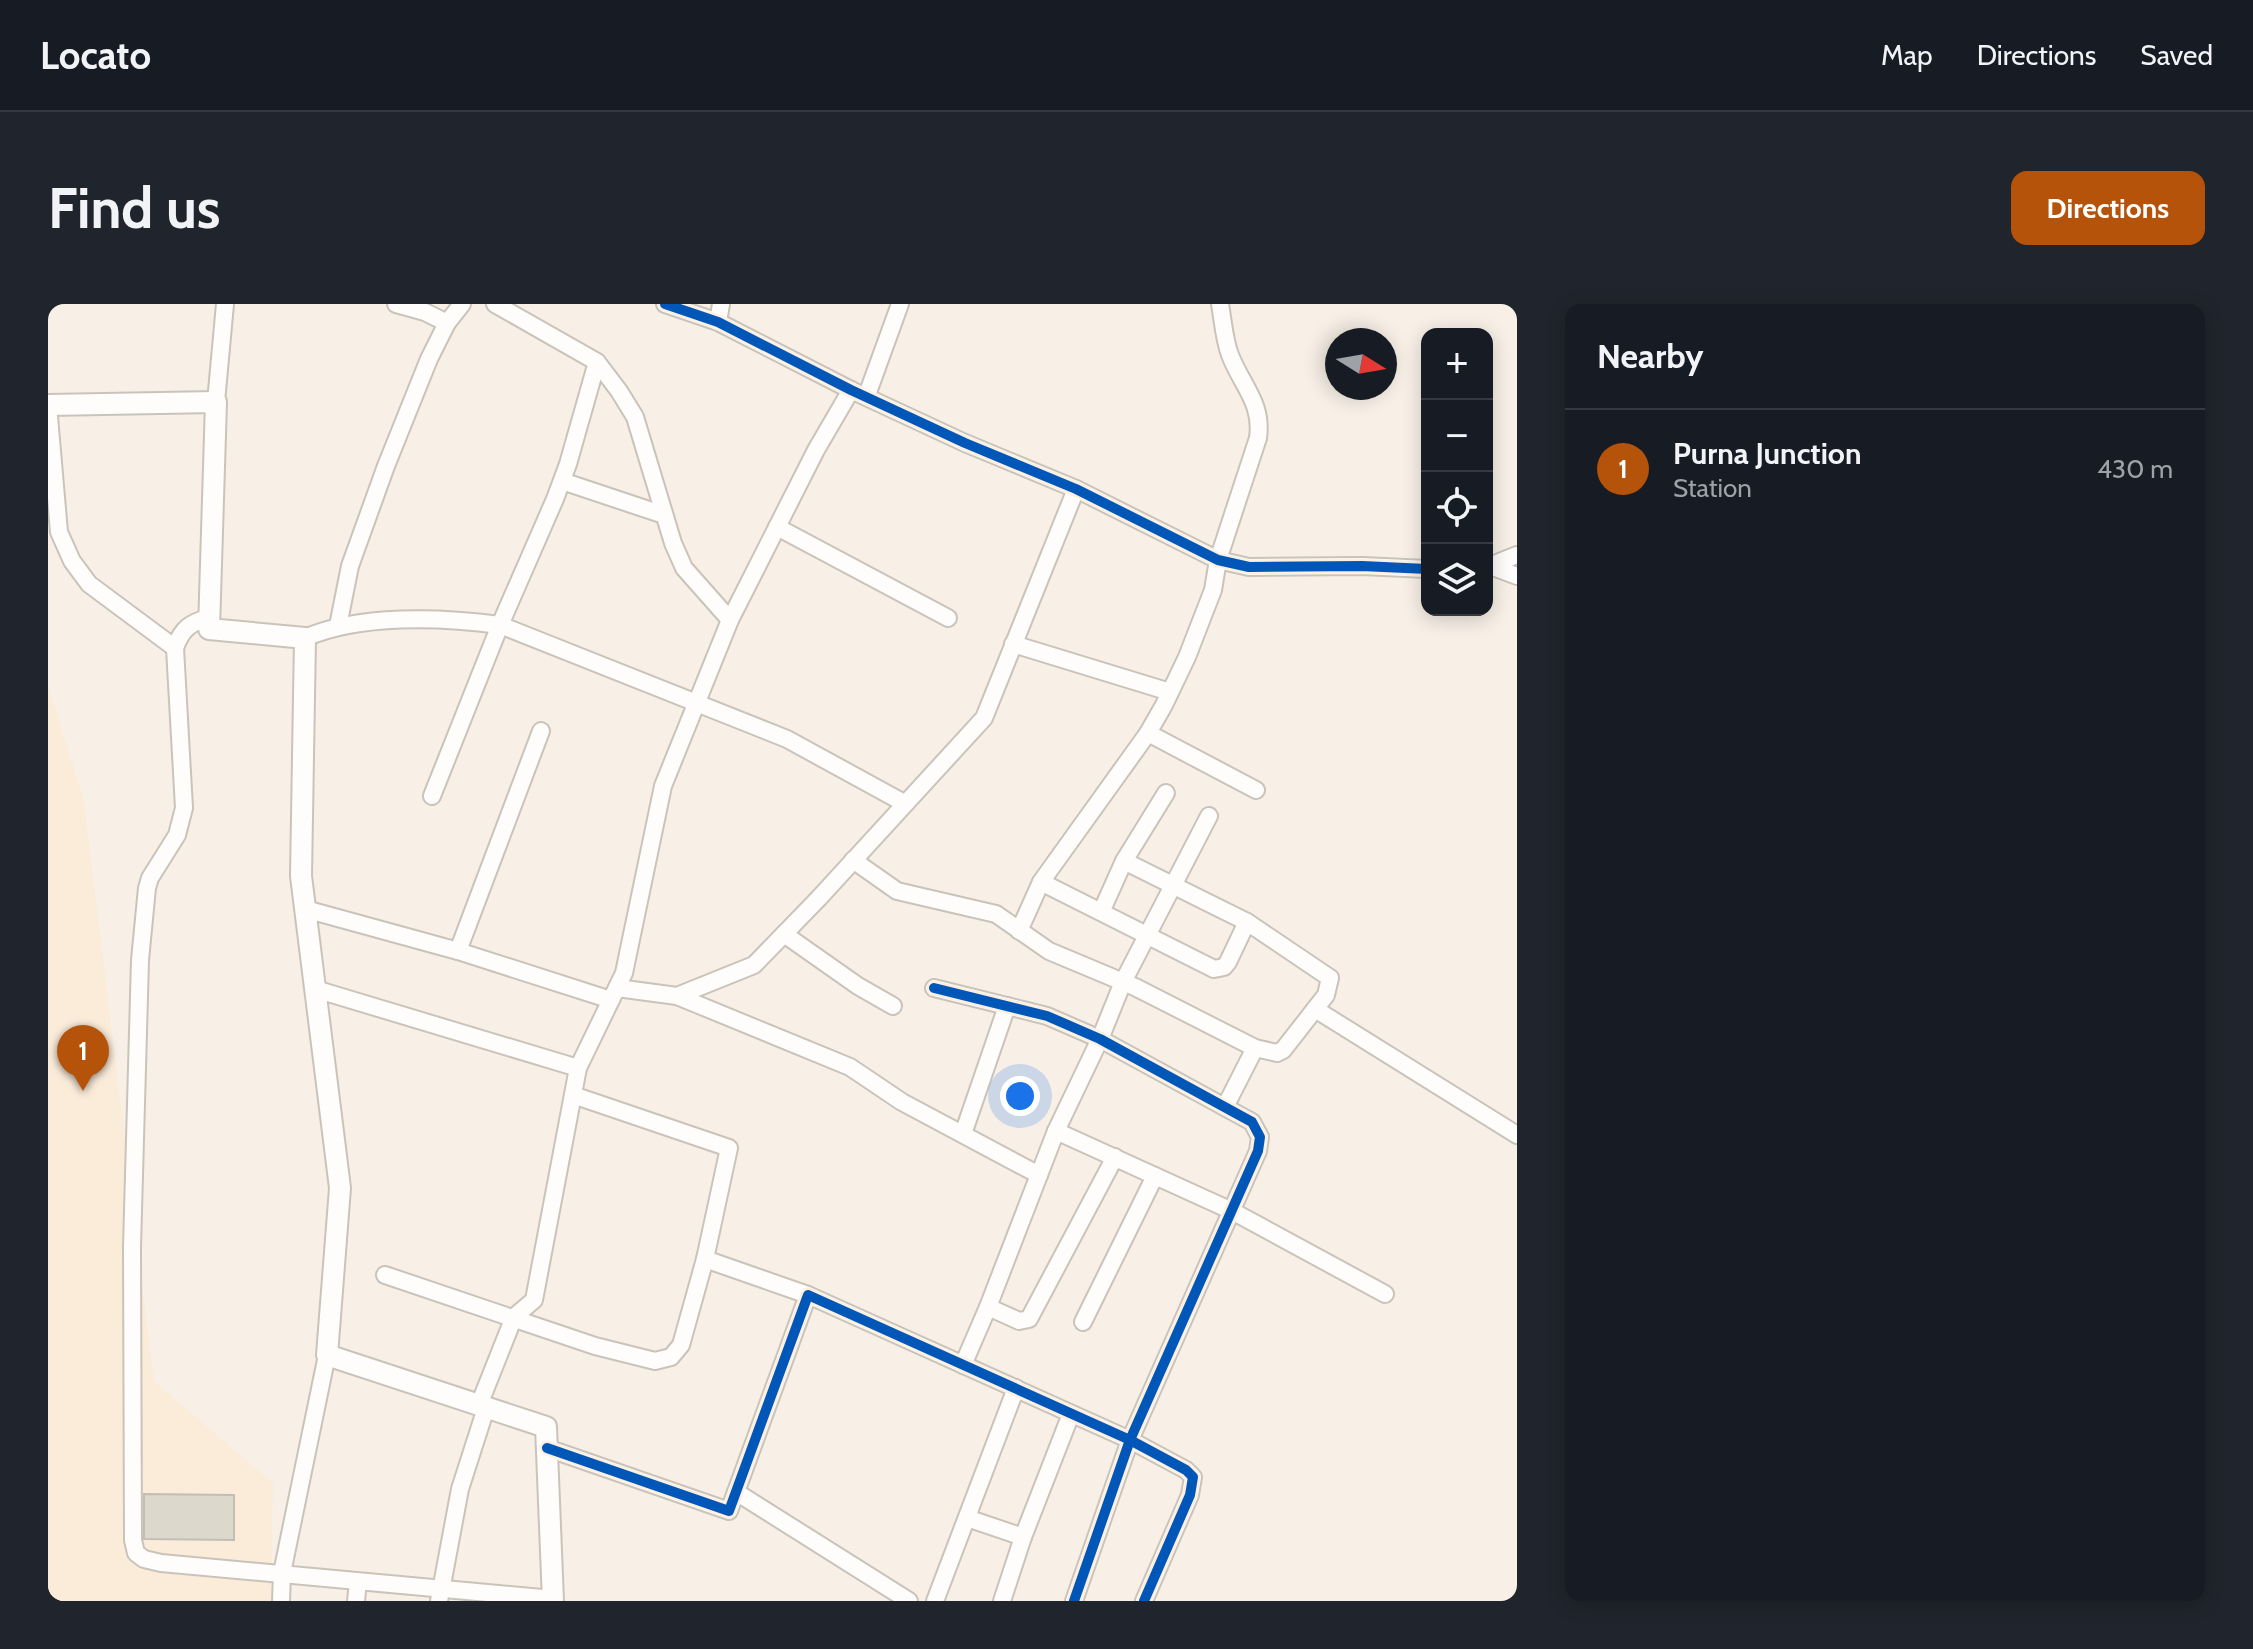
<!DOCTYPE html>
<html lang="en">
<head>
<meta charset="utf-8">
<style>
  :root { --surface:#171b24; --page:#20242c; --text:#f1f3f6; --muted:#9ea1a6; --line:#363941; --accent:#b45309 }
  body { margin:0; font-family:Cabin,sans-serif; background:var(--page); color:var(--text) }
  .controls { position:absolute; right:24px; top:24px; display:grid; overflow:hidden; border-radius:16px; box-shadow:0 4px 20px #0003 }
  .controls button { width:72px; height:72px; display:grid; place-items:center; padding:0; border:0; border-bottom:2px solid var(--line); background:var(--surface); color:var(--text); font:40px sans-serif }
  .compass { position:absolute; left:1277px; top:24px; width:72px; height:72px; border-radius:50%; background:var(--surface); box-shadow:0 4px 20px #0003; rotate:101deg }
  .you { position:absolute; left:972px; top:792px; width:28px; height:28px; margin:-20px; border:6px solid #fff; border-radius:50%; background:#1a73e8; box-shadow:0 0 0 12px #1a73e833 }
  .badge { display:grid; place-items:center; width:52px; height:52px; border-radius:50%; background:var(--accent); color:#fff; font-size:26px; font-weight:700 }
  .pin { position:absolute; translate:-50% -66px; filter:drop-shadow(0 2px 4px #0008) }
  .pin::after { content:''; position:absolute; top:42px; width:28px; height:24px; background:inherit; clip-path:polygon(0 0,100% 0,50% 100%) }
  .list { margin:0; padding:0; list-style:none }
  h2 { display:flex; justify-content:space-between; align-items:center; height:104px; margin:0; padding:0 32px; font-size:34px }
  h2 small { font-size:26px; font-weight:400; color:var(--muted) }
  .list li { display:grid; grid-template-columns:52px 1fr auto; gap:24px; align-items:center; box-sizing:border-box; height:120px; padding:0 32px; border-top:2px solid var(--line) }
  .list b { display:block; font-size:30px; white-space:nowrap }
  .list p { margin:0; font-size:26px; white-space:nowrap; color:var(--muted) }
  .list em { font-size:26px; font-style:normal; color:var(--muted) }
  .icon { flex:none; width:44px; height:44px; fill:none; stroke:currentColor; stroke-width:2; stroke-linecap:round; stroke-linejoin:round }
  .map { position:relative; flex:none; width:1469px; height:1297px; overflow:hidden; border-radius:16px }
  header { display:flex; align-items:center; gap:48px; box-sizing:border-box; height:112px; padding:0 40px; background:var(--surface); border-bottom:2px solid var(--line) }
  header strong { font-size:38px }
  nav { display:flex; gap:44px; margin-inline-start:auto; font-size:28px }
  .intro { display:flex; align-items:center; justify-content:space-between; box-sizing:border-box; height:192px; padding:0 48px }
  h1 { margin:0; font-size:56px }
  .button { padding:20px 36px; border-radius:16px; background:var(--accent); color:#fff; font-size:28px; font-weight:700 }
  main { display:flex; gap:48px; padding:0 48px }
  aside { flex:1; background:var(--surface); border-radius:16px; box-shadow:0 4px 20px #0003 }
  .map>svg:first-child { display:block }
  .built { fill:#fbecda }
  .building { fill:#dcd8cc; stroke:#c2beb4; stroke-width:2 }
  .lines { fill:none; stroke-linecap:round; stroke-linejoin:round }
  .minor-casing { stroke:#cac3ba; stroke-width:20 }
  .major-casing { stroke:#cac3ba; stroke-width:24 }
  .minor { stroke:#fefdfb; stroke-width:16 }
  .major { stroke:#fefdfb; stroke-width:20 }
  .cycleway-casing { stroke:#fef0e1; stroke-width:15 }
  .cycleway { stroke:#0057b8; stroke-width:10 }
</style>
</head>
<body>
<header>
<strong>Locato</strong>
<nav><a>Map</a><a>Directions</a><a>Saved</a></nav>
</header>
<div class="intro"><h1>Find us</h1><a class="button">Directions</a></div>
<main>
<div class="map">
<svg width="1469" height="1297" viewBox="0 0 1469 1297">
  <rect width="100%" height="100%" fill="#f8f0e7"/>
  <!-- built -->
  <path class="built" d="M0,382L36,496L106,1077L225,1179L223,1297H0Z"/>
  <!-- building -->
  <path class="building" d="M96,1190L186,1191V1236L96,1235Z"/>
  <g class="lines">
    <defs>
      <g id="minor">
        <path d="M348,0L377,8L399,19"/>
        <path d="M447,0L549,58L571,87L587,113L625,239L636,264L682,316"/>
        <path d="M617,0L670,18L803,86L917,139L1028,185L1170,256L1201,263L1314,262L1379,265"/>
        <path d="M670,18L673,0"/>
        <path d="M819,91L852,0"/>
        <path d="M168,98L177,0"/>
        <path d="M0,101L11,228L24,257L41,280L127,344"/>
        <path d="M514,177L616,211"/>
        <path d="M729,223L900,314"/>
        <path d="M1439,263L1469,251"/>
        <path d="M1445,263L1469,272"/>
        <path d="M162,313C142,319 134,324 127,344L136,504L129,531L102,574L99,584L92,656L84,943L85,1236L88,1249L96,1255L113,1259L505,1295"/>
        <path d="M290,322L302,262L338,162L381,55L399,19L414,0"/>
        <path d="M257,334C311,310 393,313 452,321L739,435L856,499"/>
        <path d="M965,340L1122,388"/>
        <path d="M1100,429L1208,486"/>
        <path d="M384,492L452,321L507,195L520,160L549,58"/>
        <path d="M805,556L849,587L948,610L1001,647L1087,683L1207,744L1229,749L1235,746L1278,691L1282,674L1199,618L1076,557"/>
        <path d="M993,578L1166,665L1176,663L1180,658L1199,618"/>
        <path d="M257,605L410,647L563,696"/>
        <path d="M1054,606L1076,557L1118,489"/>
        <path d="M971,627L993,578L1100,429L1116,401L1139,353L1165,286L1170,256L1210,134C1215,99 1194,82 1182,51C1176,35 1175,17 1172,0"/>
        <path d="M736,630L810,682L845,702"/>
        <path d="M410,647L493,427"/>
        <path d="M569,684L629,692L706,661L771,594L936,414L1028,185"/>
        <path d="M886,684L999,712L1052,735L1204,818L1212,833L1210,847L1082,1136L1026,1297"/>
        <path d="M267,685L530,764L486,996L466,1013L431,1101"/>
        <path d="M629,692L802,763L854,798L991,871"/>
        <path d="M1267,705L1469,831"/>
        <path d="M530,764L576,669L615,482L682,316L768,146L803,86"/>
        <path d="M525,791L681,844L657,955L760,991"/>
        <path d="M1177,803L1207,744"/>
        <path d="M1008,827L1184,907L1337,990"/>
        <path d="M915,830L959,702"/>
        <path d="M337,971L547,1042L607,1057L623,1053L633,1041L657,955"/>
        <path d="M940,1003L971,1017L981,1015L1067,853"/>
        <path d="M1035,1018L1107,872"/>
        <path d="M915,1061L940,1003L1008,827L1052,735L1075,678L1161,512"/>
        <path d="M499,1144L681,1207L760,991L1082,1136L1138,1166L1145,1173L1142,1191L1096,1297"/>
        <path d="M688,1188L861,1297"/>
        <path d="M919,1214L975,1233"/>
        <path d="M233,1297L234,1269L279,1051"/>
        <path d="M308,1297L310,1278"/>
        <path d="M391,1297L412,1185L438,1104"/>
        <path d="M887,1297L968,1084"/>
        <path d="M954,1297L975,1233L1023,1110"/>
      </g>
      <path id="major" d="M0,101L168,98L161,325L257,334L253,572L292,884L279,1051L498,1123L505,1297"/>
    </defs>
    <!-- minor casing -->
    <use href="#minor" class="minor-casing"/>
    <!-- major casing -->
    <use href="#major" class="major-casing"/>
    <!-- minor -->
    <use href="#minor" class="minor"/>
    <!-- major -->
    <use href="#major" class="major"/>
    <defs>
      <g id="cycleway">
        <path d="M617,0L670,18L803,86L917,139L1028,185L1170,256L1201,263L1314,262L1379,265"/>
        <path d="M886,684L999,712L1052,735L1204,818L1212,833L1210,847L1082,1136L1026,1297"/>
        <path d="M499,1144L681,1207L760,991L1082,1136L1138,1166L1145,1173L1142,1191L1096,1297"/>
      </g>
    </defs>
    <!-- cycleway casing -->
    <use href="#cycleway" class="cycleway-casing"/>
    <!-- cycleway -->
    <use href="#cycleway" class="cycleway"/>
  </g>
</svg>
<div class="controls">
<button>+</button>
<button>−</button>
<button><svg class="icon" aria-label="locate" viewBox="0 0 24 24"><circle cx="12" cy="12" r="6"/><path d="M12 2v4M12 18v4M2 12h4M18 12h4"/></svg></button>
<button><svg class="icon" aria-label="layers" viewBox="0 0 24 24"><path d="M12 4l9 5-9 5-9-5zM3 14l9 5 9-5"/></svg></button>
</div>
<svg class="compass" viewBox="-18 -18 36 36"><path d="M0-13l5 13h-10z" fill="#e53935"/><path d="M0 13l5-13h-10z" fill="#9ea1a6"/></svg>
<div class="you"></div>
<div class="pin badge" style="left:35px;top:787px">1</div>
</div>
<aside>
<h2>Nearby<small></small></h2>
<ul class="list">
<li><span class="badge">1</span><div><b>Purna Junction</b><p>Station</p></div><em>430 m</em></li>
</ul>
</aside>
</main>
</body>
</html>
